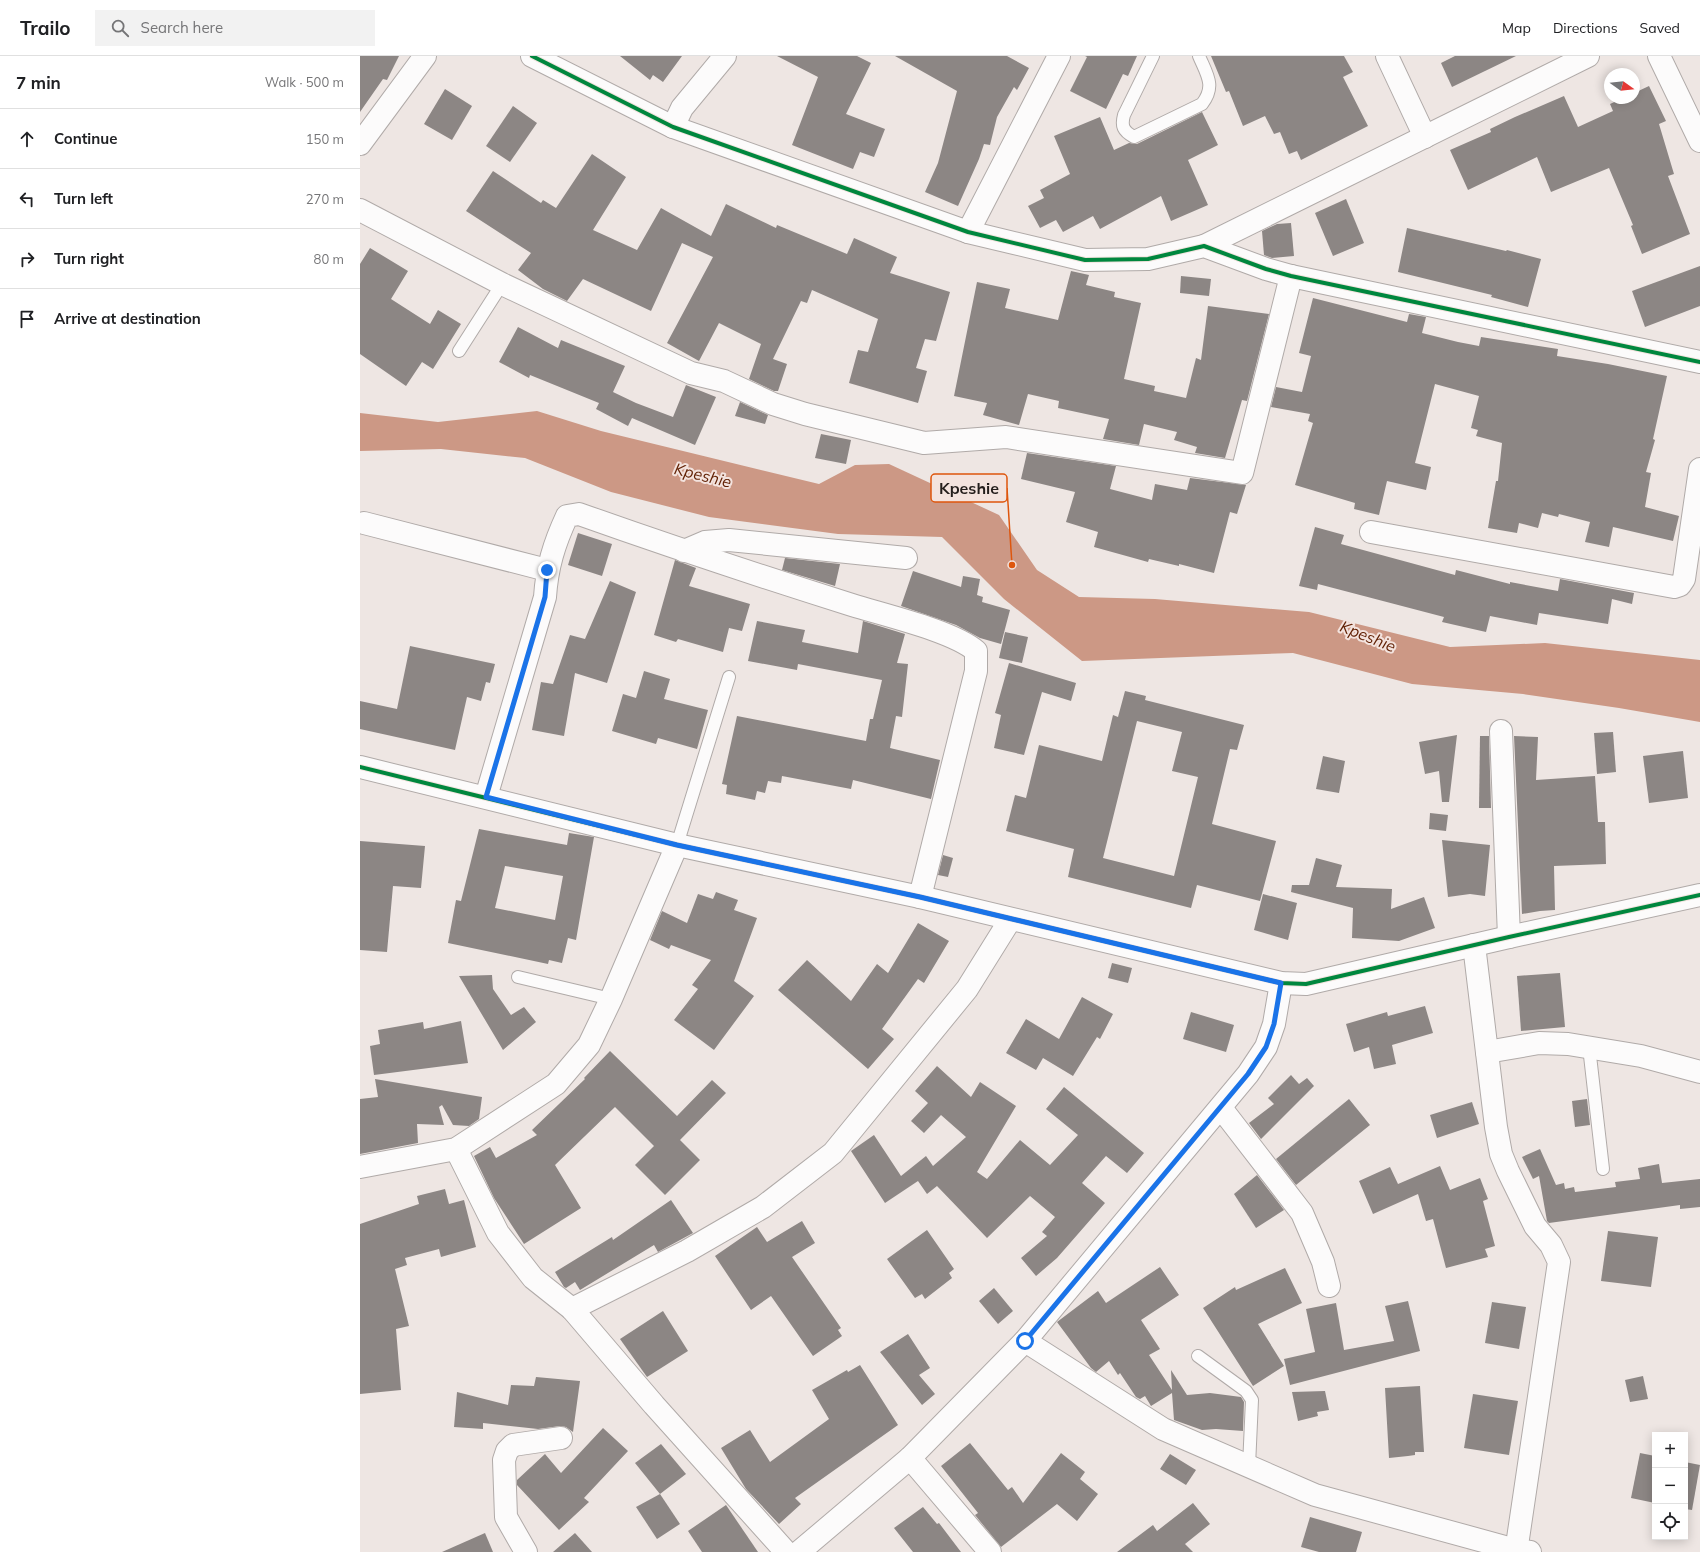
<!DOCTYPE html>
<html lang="en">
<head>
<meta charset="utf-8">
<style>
  :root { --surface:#fff; --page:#f2f2f2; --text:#202124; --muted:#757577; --line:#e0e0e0 }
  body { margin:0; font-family:Mulish,sans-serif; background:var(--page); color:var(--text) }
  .controls { position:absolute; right:12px; bottom:12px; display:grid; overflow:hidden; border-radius:0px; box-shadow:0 2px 10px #0003 }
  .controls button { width:36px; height:36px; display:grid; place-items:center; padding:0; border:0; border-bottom:1px solid var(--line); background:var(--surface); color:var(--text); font:20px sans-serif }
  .compass { position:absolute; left:1244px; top:12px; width:36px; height:36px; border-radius:50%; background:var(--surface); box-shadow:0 2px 10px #0003; rotate:105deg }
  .stop { position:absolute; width:12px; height:12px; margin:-9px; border:3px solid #1a73e8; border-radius:50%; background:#fff }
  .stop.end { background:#1a73e8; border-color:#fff; box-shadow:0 1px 4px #0008 }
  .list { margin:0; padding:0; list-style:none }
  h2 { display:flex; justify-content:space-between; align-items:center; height:52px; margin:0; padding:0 16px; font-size:17px }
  h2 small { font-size:13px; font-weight:400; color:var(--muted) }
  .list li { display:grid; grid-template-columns:26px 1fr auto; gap:12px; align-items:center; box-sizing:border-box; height:60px; padding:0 16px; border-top:1px solid var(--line) }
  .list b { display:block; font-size:15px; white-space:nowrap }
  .list em { font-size:13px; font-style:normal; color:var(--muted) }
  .icon { flex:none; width:22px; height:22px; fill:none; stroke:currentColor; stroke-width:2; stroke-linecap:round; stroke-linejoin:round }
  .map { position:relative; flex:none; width:1340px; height:1496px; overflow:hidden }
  header { display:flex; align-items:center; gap:24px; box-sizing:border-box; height:56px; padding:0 20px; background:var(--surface); border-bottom:1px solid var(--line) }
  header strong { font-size:19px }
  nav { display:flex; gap:22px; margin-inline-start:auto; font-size:14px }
  .search { width:280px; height:36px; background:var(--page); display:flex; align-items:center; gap:10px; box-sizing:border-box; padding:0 14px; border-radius:0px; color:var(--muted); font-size:15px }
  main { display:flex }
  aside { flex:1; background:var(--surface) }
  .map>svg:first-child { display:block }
  .water { fill:#cc9885 }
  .building { fill:#8c8684; fill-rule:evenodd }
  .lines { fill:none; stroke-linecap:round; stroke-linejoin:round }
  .service-casing { stroke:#b0aaa8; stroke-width:14 }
  .minor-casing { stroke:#b0aaa8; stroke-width:24 }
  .tertiary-casing { stroke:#b0aaa8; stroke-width:24 }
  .service { stroke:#fcfbfb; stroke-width:12 }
  .minor { stroke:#fcfbfb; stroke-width:22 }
  .tertiary { stroke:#fcfbfb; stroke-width:22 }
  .cycleway-casing { stroke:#f3e3de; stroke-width:6 }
  .cycleway { stroke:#00873e; stroke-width:4 }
  .route { stroke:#1a73e8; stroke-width:5 }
  .labels { text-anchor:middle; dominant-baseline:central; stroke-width:4; stroke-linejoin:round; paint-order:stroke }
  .water-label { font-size:16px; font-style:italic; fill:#601f02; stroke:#f3e3de }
  .leader { fill:none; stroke:#de560d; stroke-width:1.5 }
  .callout-dot { fill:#de560d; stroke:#f3e3de; stroke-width:1.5 }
  .callout { fill:#f3e3de; stroke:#de560d; stroke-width:1.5 }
  .callout-label { font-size:16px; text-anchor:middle; font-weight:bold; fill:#241e1c }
</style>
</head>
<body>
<header>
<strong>Trailo</strong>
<div class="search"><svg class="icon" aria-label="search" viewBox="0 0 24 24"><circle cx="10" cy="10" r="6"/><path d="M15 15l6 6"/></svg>Search here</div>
<nav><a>Map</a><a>Directions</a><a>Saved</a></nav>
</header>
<main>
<aside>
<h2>7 min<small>Walk · 500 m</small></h2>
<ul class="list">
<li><svg class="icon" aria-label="ahead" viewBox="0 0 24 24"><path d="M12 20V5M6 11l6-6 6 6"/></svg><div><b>Continue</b></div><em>150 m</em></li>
<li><svg class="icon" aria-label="left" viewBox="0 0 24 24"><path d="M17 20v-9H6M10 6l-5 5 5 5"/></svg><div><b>Turn left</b></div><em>270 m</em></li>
<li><svg class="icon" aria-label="right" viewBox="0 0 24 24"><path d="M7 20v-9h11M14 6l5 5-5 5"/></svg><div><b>Turn right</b></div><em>80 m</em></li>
<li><svg class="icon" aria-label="arrive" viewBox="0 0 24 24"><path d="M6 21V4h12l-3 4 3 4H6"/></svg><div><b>Arrive at destination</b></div></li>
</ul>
</aside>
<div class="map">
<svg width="1340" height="1496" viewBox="0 0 1340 1496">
  <rect width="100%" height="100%" fill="#eee6e3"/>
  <!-- water -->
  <path class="water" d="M177,355L241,375L459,428L495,409L529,408L639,459L677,514L719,541L795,543L949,556L1090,591L1185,587L1340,604V666L1259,652L1163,638L1052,628L933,597L722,605L644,543L582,481L478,478L349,461L251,436L165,402L81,393L0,395V357L78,366Z"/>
  <!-- building -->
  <g class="building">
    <path d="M0,0H39L27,24L23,23L0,56Z"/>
    <path d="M260,0H322L303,26L293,19L290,24Z"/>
    <path d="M417,0H497L511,7L486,58L525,73L514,101L500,96L493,113L432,89L458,21Z"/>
    <path d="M535,0H647L669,12L657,34L654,31L637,61L630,89L624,88L619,103L598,150L565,136L578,107L597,35Z"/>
    <path d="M725,0H777L768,20L763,18L746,53L710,35L727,1Z"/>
    <path d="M851,0H984L993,16L983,21L1008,70L941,104L937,95L929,98L920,76L914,78L905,60L883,70L869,35L866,36Z"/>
    <path d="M1095,0H1156L1092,31L1081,7Z"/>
    <path d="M1289,30L1306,65L1299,68L1314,118L1308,120L1330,178L1282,198L1271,170L1273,169L1249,112L1191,136L1177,101L1108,134L1090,94L1131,76L1130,73L1155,61L1204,40L1218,71L1253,55L1250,48L1263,42H1274V37Z"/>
    <path d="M85,33L112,50L92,84L64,68Z"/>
    <path d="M153,50L177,67L150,106L126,90Z"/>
    <path d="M842,56L858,89L828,104L848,149L811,165L801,140L740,173L733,160L703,176L696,164L680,172L668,150L684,142L680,134L710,118L694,80L740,61L754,94L769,87L777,88Z"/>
    <path d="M232,98L266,121L233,174L277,194L301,152L351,180L366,148L416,172L417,169L487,198L494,182L537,201L530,217L590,236L576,285L565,283L556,312L567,315L558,347L489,327L498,294L508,296L518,263L452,234L447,247L441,245L413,303L427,308L418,335H414L389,323L401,288L359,267L339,305L307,287L353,201L322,187L291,255L223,223L207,245L183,233L158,214L171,197L106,155L133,115L181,147L183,144L196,152Z"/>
    <path d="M986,143L1004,187L973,200L955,157Z"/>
    <path d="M931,167L934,200L912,202L904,199L902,175L917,168Z"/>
    <path d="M1047,172L1146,195L1147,194L1181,203L1168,251L1131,241L1132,239L1038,216Z"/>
    <path d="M10,192L48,215L31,243L70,268L78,254L101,268L73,313L62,306L46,330L0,298V208Z"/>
    <path d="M1340,210V250L1285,271L1272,235Z"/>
    <path d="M711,215L729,219L726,229L755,236L754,241L781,247L764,323L795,330L794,335L826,342L836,302L841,304L848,250L909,258L887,345L882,344L865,402L835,397L837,391L814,384L817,376L784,368L779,389L743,383L749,363L698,352L699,345L668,338L659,369L623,359L627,347L594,340L617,226L650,233L645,252L698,264Z"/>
    <path d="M821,220L851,223L849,240L820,237Z"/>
    <path d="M953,242L1047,266L1049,258L1066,261L1062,277L1098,286L1119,290L1121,281L1198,293L1197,300L1248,308L1307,320L1293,383L1295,384L1286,416L1291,417L1285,451L1319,460L1313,485L1253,471L1249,491L1225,486L1230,466L1199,458L1198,461L1182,457L1178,472L1159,467L1157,477L1128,472L1136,425H1138L1142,387L1116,380L1118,374L1111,372L1119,340L1075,328L1055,407L1071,411L1066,434L1027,425L1019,459L994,453L995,447L935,429L953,367L948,365L950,358L911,351L916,331L942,336L951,300L939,297Z"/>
    <path d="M158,271L198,292L201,284L265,310L253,336L276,347L313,361L326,329L356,341L335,389L272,362L268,370L236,353L239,347L170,319L169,322L139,306Z"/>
    <path d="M380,346L408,359L405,368L375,360Z"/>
    <path d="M461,378L491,384L486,408L455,402Z"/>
    <path d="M667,397L756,410L750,433L792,444L795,428L827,434L830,422L886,429L877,458L870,456L854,517L819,508V510L789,503L788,506L734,491L738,476L706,466L715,436L661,423Z"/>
    <path d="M955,471L984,479L981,488L1095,519L1096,514L1150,528V526L1198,535L1200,523L1274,537L1272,548L1252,543L1248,568L1179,557L1177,569L1130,560L1126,576L1082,566L1084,561L958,528L957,534L939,530Z"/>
    <path d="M218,477L252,488L242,520L208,509Z"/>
    <path d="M425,502L480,508L475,530L422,514Z"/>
    <path d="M315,504L336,512L329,530L390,548L382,575L369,572L363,596L318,583L316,586L294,579Z"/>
    <path d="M553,515L601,531L603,520L620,523L617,539L623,541L622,546L650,554L641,588L620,582L596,569L541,550Z"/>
    <path d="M250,525L276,536L247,627L215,617L204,680L172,674L181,626L193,628L210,579L225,583Z"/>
    <path d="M397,565L445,574L442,586L498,597L503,565L545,578L537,607L548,608L542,661L536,660L530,692L580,704L571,743L493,724L491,733L422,720L421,727L408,725L405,737L397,735L395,744L366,738L367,729L362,728L377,660L506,685L510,663H513L522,624L438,608L437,614L388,605Z"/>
    <path d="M645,576L668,581L662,607L639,602Z"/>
    <path d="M50,590L135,608L130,627L126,626L121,645L107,641L95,694L0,673V645L37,653Z"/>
    <path d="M649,607L716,627L711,645L682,636L664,699L634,692L641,659L635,657Z"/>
    <path d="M284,615L310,623L304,643L348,654L337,693L298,682L296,688L252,675L263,638L276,642Z"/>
    <path d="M765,635L786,640L785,644L884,669L877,694L870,693L852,768L916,785L900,845L837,829L831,852L708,821L714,793L646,775L655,739L666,742L679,689L742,705L753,659L758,661ZM777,665L822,676L812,715L838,721L814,820L743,802Z"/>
    <path d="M1253,676L1256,716L1237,718L1234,677Z"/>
    <path d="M1097,679L1089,746H1082L1079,715L1065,718L1059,686Z"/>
    <path d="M1120,680H1129L1131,752H1119Z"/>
    <path d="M1154,680L1178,681L1176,724L1235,720L1238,766H1245L1246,808L1194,810L1195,854L1180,855L1162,858Z"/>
    <path d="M1323,695L1328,742L1289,747L1283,700Z"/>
    <path d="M963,700L985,705L979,737L956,733Z"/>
    <path d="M1070,757L1088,759L1086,775L1069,773Z"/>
    <path d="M119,773L207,789L209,777L234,781L216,884L208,882L202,907L189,904L188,908L88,887L96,844L101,845ZM145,810L203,820L195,864L135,852Z"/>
    <path d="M1082,784L1130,789L1125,840L1110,838L1088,841Z"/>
    <path d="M0,785L65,790L61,832L33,830L27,896L0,894Z"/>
    <path d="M583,799L593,802L588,821L578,819Z"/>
    <path d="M956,802L982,809L976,831L1032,833L1031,853L1064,841L1075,872L1039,885L992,882L993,852L931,836L932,829H949Z"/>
    <path d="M356,836L378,844L374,854L397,862L374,925L394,940L354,994L314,964L338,933L332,929L351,904L311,889L309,893L290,884L302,855L327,867L338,838L353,843Z"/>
    <path d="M903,838L937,847L928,884L894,874Z"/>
    <path d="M558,867L589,885L564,927L558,923L522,973L534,983L508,1013L418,934L447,904L491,945L517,908L528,917Z"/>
    <path d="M752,907L772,912L768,927L748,922Z"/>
    <path d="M1200,917L1205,971L1161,975L1157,920Z"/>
    <path d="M132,919L133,933L151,959L164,951L176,966L143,994L99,920Z"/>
    <path d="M722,941L753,958L740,983L737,981L713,1020L683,1002L676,1014L646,997L666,963L699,983Z"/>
    <path d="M1065,950L1073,977L1032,989L1036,1008L1014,1013L1009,991L994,996L986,968L1027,956L1028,960Z"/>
    <path d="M831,956L874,969L866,996L823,983Z"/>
    <path d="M101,965L108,1007L14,1019L10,990L20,988L18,974L63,966L64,973Z"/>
    <path d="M250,995L317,1060L352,1024L366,1037L320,1084L340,1104L305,1139L275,1109L294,1090L255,1051L195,1109L221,1152L164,1188L134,1142L114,1100L130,1091L136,1102L177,1079L172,1074L225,1023L224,1022Z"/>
    <path d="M577,1010L611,1041L620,1026L656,1050L617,1116L627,1123L660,1084L690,1109L718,1079L686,1053L704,1031L784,1097L767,1117L746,1100L722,1127L745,1147L697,1202L676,1220L661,1202L687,1180L682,1176L695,1161L670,1140L627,1182L577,1130L567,1138L558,1125L525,1147L491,1095L514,1079L541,1120L566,1100L573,1110L606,1081L581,1059L564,1077L551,1065L568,1047L555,1035Z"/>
    <path d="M931,1019L939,1028L947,1022L954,1030L901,1083L889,1067L914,1048L908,1042Z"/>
    <path d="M15,1023L122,1041L119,1063L109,1070L93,1069L82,1049L79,1051L84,1069L57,1068L58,1087L0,1098V1043L18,1041Z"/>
    <path d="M989,1043L1010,1069L936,1129L916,1103Z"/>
    <path d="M1227,1043L1230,1069L1215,1071L1212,1045Z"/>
    <path d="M1112,1046L1119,1068L1077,1082L1070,1059Z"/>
    <path d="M1180,1093L1196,1129L1204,1127L1205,1133L1214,1131L1215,1136L1256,1131L1255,1126L1280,1123L1278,1112L1299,1108L1302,1127L1340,1123V1151L1320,1153V1149L1189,1167L1187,1165L1179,1120L1173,1123L1162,1101Z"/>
    <path d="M1080,1110L1090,1134L1120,1122L1128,1143L1123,1145L1135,1190L1125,1193L1128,1201L1086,1212L1073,1163L1066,1165L1058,1138L1013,1158L999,1125L1030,1111L1038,1128Z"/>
    <path d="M897,1119L924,1154L896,1172L874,1138Z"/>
    <path d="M85,1133L89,1148L104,1144L116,1191L81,1201L79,1193L45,1202L47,1209L35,1213L49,1270L36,1273L41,1334L0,1338V1168L59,1148L57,1140Z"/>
    <path d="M311,1144L333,1177L298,1196L294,1189L220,1234L215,1226L206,1232L204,1231L195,1216L252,1181L253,1184Z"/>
    <path d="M442,1165L455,1187L432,1201L481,1272L478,1274L482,1280L453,1300L411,1240L391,1254L355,1200L397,1171L407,1186Z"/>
    <path d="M567,1174L594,1213L589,1217L592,1222L565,1243L562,1238L555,1242L527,1203Z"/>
    <path d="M1248,1175L1298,1181L1291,1231L1241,1225Z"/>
    <path d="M800,1211L819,1239L781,1264L800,1293L789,1299L812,1334L811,1314L827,1339L850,1337L881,1341L884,1346L883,1375L856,1373L842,1374L814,1364L812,1337L791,1350L785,1340L780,1343L776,1341L760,1317L758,1319L749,1305L736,1316L731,1312L697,1266L738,1235L746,1247Z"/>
    <path d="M925,1212L942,1247L898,1268L924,1310L893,1330L843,1252L875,1231L876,1234Z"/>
    <path d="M634,1232L653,1255L638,1268L619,1245Z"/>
    <path d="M1048,1245L1060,1295L930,1329L924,1303L955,1296L946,1253L976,1247L984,1294L1034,1285L1025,1250Z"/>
    <path d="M1132,1246L1166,1251L1159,1293L1125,1287Z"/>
    <path d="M303,1255L328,1295L287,1321L260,1283Z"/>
    <path d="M548,1278L570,1312L559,1319L575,1338L562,1349L520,1296Z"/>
    <path d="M500,1309L538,1369L435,1442L441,1448L419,1468L386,1433L361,1392L390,1374L410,1406L469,1363L452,1334L487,1314L488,1316Z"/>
    <path d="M1283,1320L1288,1343L1270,1346L1265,1324Z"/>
    <path d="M176,1321L220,1325L213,1376L206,1371L200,1370L178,1373L123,1367V1373L94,1371L97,1336L148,1349L151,1329L174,1330Z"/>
    <path d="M1060,1330L1064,1396H1055V1399L1048,1400L1029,1402L1025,1332Z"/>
    <path d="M965,1335L969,1354L957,1356L958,1360L938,1365L932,1336Z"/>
    <path d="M1113,1338L1158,1345L1149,1399L1104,1392Z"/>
    <path d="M243,1372L268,1395L224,1442L229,1446L199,1474L157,1429V1424L185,1398L201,1417Z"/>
    <path d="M610,1387L648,1434L652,1431L663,1447L701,1397L725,1416L720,1423L738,1438L717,1465L697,1448L641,1491L615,1459L618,1457L581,1410Z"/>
    <path d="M301,1388L326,1418L300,1438L275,1407Z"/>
    <path d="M1280,1397L1295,1400V1447L1271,1442Z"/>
    <path d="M810,1398L836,1414L826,1429L800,1413Z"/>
    <path d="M1325,1406L1340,1409L1332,1454L1325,1453Z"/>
    <path d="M300,1438L320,1468L297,1483L276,1451Z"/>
    <path d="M833,1447L850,1468L825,1488L833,1496H757L793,1469L797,1475Z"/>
    <path d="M366,1449L398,1496H342L328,1475Z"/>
    <path d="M563,1451L577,1468L579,1467L601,1496H553L534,1472Z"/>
    <path d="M950,1461L1002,1476L996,1496H959L941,1491Z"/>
    <path d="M125,1477L133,1496H82Z"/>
    <path d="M215,1477L232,1496H193Z"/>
  </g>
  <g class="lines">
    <defs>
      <g id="service">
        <path d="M793,0L764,59C761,70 763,75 774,81L842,48C856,30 847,19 839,0"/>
        <path d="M99,295L142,228"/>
        <path d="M317,789L369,621"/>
        <path d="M158,921L251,943"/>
        <path d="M1229,991L1243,1113"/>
        <path d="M838,1300L886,1335L892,1344L889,1410"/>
      </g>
      <g id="minor">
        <path d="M172,0L313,71L608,176L725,204L788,203L844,190L906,213L931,220L1340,306"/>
        <path d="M1027,0L1065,81"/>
        <path d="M1299,0L1340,85"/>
        <path d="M313,71L322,52L365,0"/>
        <path d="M0,88L65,0"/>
        <path d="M0,154L142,228L331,317L364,325L413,348L445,358L564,387L646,381L882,417L931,220"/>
        <path d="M608,176L699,0"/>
        <path d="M844,190L1228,0"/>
        <path d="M4,467L187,514"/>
        <path d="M1011,476L1314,531L1320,529L1324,523L1340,413"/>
        <path d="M324,495L345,486L369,484L546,502"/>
        <path d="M1141,675L1149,881"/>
        <path d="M126,741L185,541C187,511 194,488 207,460L219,458C309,490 400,520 492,549C524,559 593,575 616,595V615L560,841"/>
        <path d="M1114,889L1136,1071L1141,1098L1148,1115L1175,1170L1191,1189L1199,1206L1156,1496"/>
        <path d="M1127,996L1179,987L1208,988L1281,1000L1340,1016"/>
        <path d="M861,1052L942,1157L963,1206L969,1230"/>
        <path d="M96,1093L138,1177L173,1222L212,1253L294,1349L426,1496"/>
        <path d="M0,1111L96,1093L196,1028L229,989L251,943L317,789"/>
        <path d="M212,1253L327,1195L403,1151L473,1097L607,933L650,864"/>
        <path d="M665,1285L803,1373L955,1439L1156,1494L1170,1496"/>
        <path d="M550,1402L630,1496"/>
        <path d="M166,1496L146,1461L144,1404L147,1395L153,1389L201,1382"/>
        <path d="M439,1496L550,1402L665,1285L888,1018L906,991L914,968L921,927"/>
      </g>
      <path id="tertiary" d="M0,711L317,789L560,841L921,927L946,928L1149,881L1340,839"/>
    </defs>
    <!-- service casing -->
    <use href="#service" class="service-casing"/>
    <!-- minor casing -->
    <use href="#minor" class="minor-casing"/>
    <!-- tertiary casing -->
    <use href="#tertiary" class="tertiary-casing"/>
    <!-- service -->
    <use href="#service" class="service"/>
    <!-- minor -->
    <use href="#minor" class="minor"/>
    <!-- tertiary -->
    <use href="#tertiary" class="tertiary"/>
    <defs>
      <g id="cycleway">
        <path d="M172,0L313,71L608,176L725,204L788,203L844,190L906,213L931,220L1340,306"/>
        <path d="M0,711L317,789L560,841L921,927L946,928L1149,881L1340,839"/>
      </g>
    </defs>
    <!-- cycleway casing -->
    <use href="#cycleway" class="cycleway-casing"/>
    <!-- cycleway -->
    <use href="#cycleway" class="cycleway"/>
  </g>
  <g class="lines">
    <!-- route -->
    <path class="route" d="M187,514L185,541L126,741L317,789L560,841L921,927L914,968L906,991L888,1018L665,1285"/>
  </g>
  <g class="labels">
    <!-- water labels -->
    <g class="water-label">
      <text transform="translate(343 419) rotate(14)">Kpeshie</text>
      <text transform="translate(1008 580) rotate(22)">Kpeshie</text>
    </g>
  </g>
  <!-- callouts -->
  <path class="leader" d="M652 509L647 432"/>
  <circle class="callout-dot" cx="652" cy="509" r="4"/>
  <rect class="callout" x="571" y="418" width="76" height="28" rx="4"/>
  <g class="callout-label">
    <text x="609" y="438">Kpeshie</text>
  </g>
</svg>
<div class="controls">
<button>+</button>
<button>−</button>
<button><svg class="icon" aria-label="locate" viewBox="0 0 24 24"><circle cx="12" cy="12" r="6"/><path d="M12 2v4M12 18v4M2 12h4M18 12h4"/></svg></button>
</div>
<svg class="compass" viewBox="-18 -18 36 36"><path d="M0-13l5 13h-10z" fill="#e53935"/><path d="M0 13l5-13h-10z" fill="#757577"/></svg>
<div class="stop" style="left:665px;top:1285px"></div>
<div class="stop end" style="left:187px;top:514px"></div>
</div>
</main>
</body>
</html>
